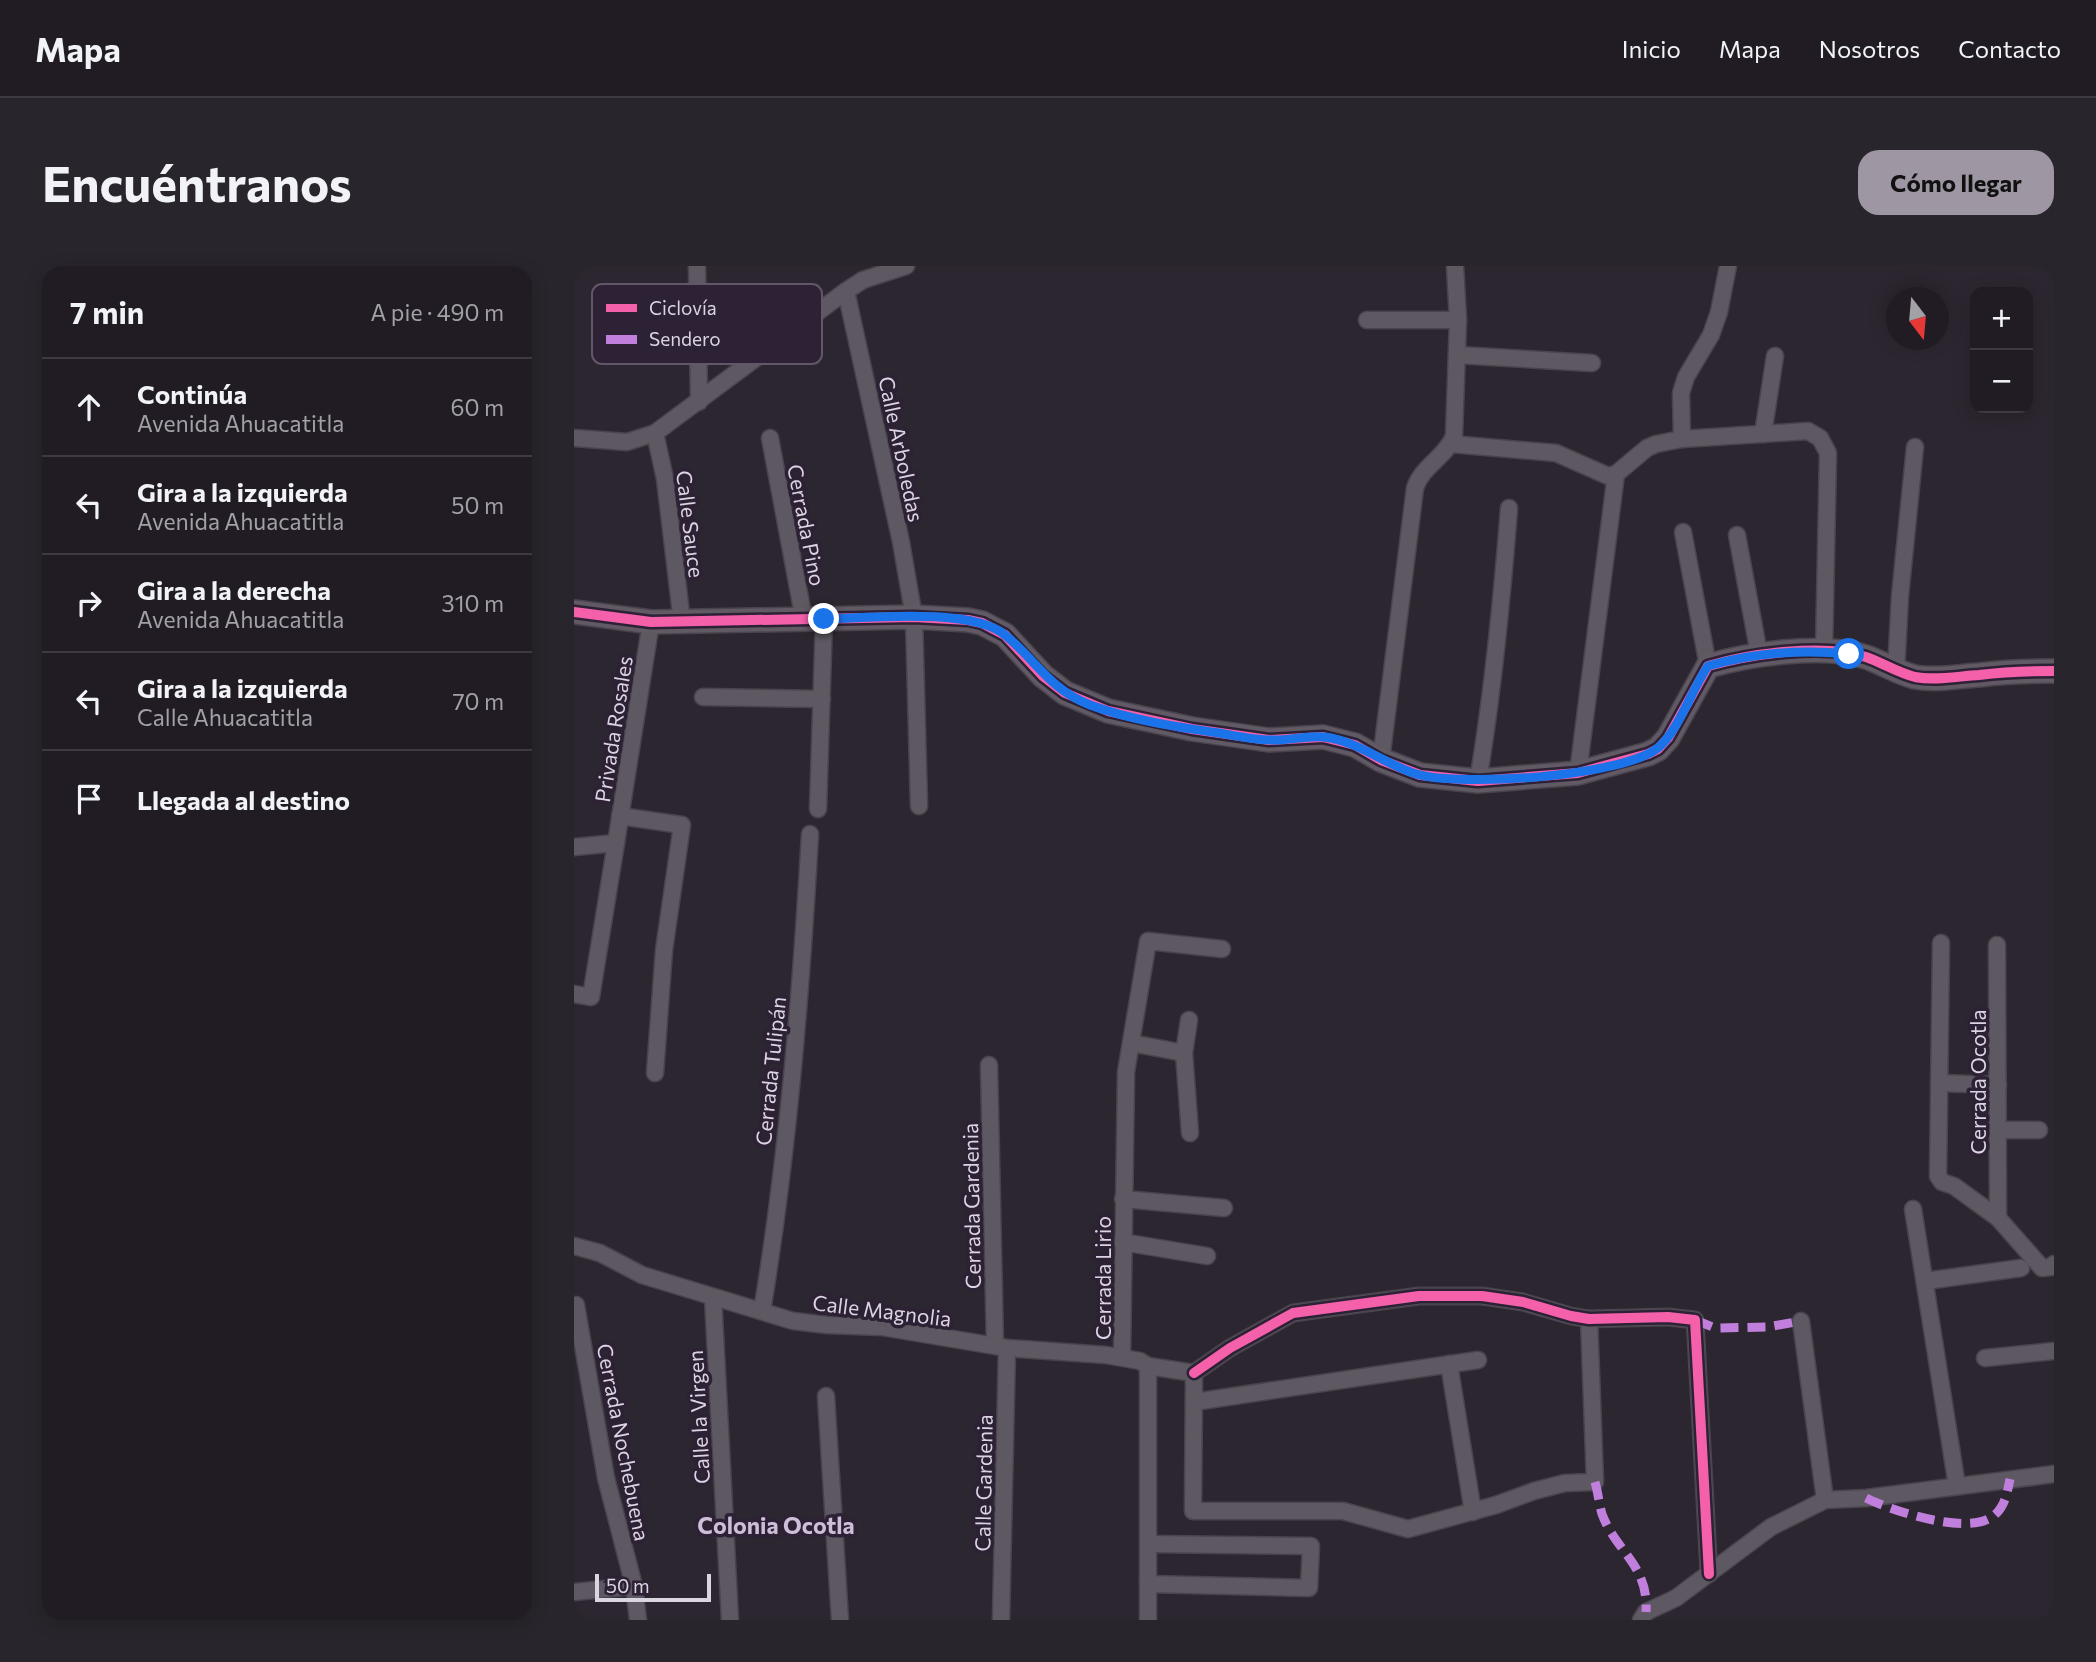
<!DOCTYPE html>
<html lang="es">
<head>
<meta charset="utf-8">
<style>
  :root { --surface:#211c24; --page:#29252c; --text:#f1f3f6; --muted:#a2a1a6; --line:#3e3a41; --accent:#9e97a3 }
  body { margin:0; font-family:Commissioner,sans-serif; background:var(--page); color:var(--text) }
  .controls { position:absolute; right:21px; top:21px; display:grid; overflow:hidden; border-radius:14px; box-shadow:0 4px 18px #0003 }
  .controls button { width:63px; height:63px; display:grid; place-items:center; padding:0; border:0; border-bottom:2px solid var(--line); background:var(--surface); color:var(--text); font:35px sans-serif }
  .compass { position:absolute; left:1312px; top:21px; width:63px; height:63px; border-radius:50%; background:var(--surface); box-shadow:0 4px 18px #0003; rotate:164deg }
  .scale { position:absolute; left:21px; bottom:18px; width:116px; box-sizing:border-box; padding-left:7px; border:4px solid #dbd4e1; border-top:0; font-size:19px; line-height:24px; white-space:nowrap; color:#dbd4e1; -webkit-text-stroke:5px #2d2135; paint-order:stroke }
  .stop { position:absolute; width:21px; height:21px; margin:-16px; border:5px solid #1a73e8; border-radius:50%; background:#fff }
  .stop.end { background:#1a73e8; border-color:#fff; box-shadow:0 2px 7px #0008 }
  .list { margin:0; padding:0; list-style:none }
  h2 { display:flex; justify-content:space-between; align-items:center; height:91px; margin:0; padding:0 28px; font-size:30px }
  h2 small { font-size:23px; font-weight:400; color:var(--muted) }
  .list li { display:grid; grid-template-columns:46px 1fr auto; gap:21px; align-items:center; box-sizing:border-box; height:98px; padding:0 28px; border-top:2px solid var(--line) }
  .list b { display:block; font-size:26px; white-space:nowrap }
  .list p { margin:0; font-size:23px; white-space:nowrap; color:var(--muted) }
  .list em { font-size:23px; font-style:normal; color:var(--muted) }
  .icon { flex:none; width:38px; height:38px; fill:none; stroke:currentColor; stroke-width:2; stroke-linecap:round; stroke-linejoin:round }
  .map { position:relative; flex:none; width:1480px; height:1354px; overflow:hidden; border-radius:21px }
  header { display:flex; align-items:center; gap:42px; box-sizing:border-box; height:98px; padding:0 35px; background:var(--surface); border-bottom:2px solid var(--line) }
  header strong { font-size:33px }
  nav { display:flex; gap:38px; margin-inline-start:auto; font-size:24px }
  .intro { display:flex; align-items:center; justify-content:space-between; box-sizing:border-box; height:168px; padding:0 42px }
  h1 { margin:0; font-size:49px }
  .button { padding:18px 32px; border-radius:21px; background:var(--accent); color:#111; font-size:24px; font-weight:700 }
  main { display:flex; gap:42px; padding:0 42px }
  aside { flex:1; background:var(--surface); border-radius:21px; box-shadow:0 4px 18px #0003 }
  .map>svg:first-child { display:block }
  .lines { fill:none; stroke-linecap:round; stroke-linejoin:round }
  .street-casing { stroke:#48434c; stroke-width:19 }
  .secondary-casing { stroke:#48434c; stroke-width:26 }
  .street { stroke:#5d5861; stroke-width:16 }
  .secondary { stroke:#615963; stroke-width:23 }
  .quiet { stroke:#c07fdc; stroke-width:9; stroke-dasharray:18 9; stroke-linecap:butt }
  .cycleway-casing { stroke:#2d2135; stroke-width:15 }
  .cycleway { stroke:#f560ab; stroke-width:10 }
  .route { stroke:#1a73e8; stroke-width:9 }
  .labels { text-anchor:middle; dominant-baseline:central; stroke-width:7; stroke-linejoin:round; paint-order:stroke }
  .street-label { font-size:21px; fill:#dbd4e1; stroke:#2d2135 }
  .neighbourhood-label { font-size:23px; font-weight:bold; fill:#cebfd9; stroke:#2d2135 }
  .key { fill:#2d2135; stroke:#615769; stroke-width:2 }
  .key-label { font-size:19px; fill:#dbd4e1 }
</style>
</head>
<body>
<header>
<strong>Mapa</strong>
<nav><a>Inicio</a><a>Mapa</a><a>Nosotros</a><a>Contacto</a></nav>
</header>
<div class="intro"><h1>Encuéntranos</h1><a class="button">Cómo llegar</a></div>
<main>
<aside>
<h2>7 min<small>A pie · 490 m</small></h2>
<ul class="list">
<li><svg class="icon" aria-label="ahead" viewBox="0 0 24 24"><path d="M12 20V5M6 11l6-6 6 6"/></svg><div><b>Continúa</b><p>Avenida Ahuacatitla</p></div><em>60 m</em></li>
<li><svg class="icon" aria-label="left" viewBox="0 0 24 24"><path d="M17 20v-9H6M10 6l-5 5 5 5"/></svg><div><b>Gira a la izquierda</b><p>Avenida Ahuacatitla</p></div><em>50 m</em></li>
<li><svg class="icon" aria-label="right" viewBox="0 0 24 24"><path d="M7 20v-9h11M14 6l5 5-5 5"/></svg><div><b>Gira a la derecha</b><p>Avenida Ahuacatitla</p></div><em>310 m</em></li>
<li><svg class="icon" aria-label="left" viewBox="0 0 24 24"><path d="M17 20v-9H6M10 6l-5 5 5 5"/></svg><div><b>Gira a la izquierda</b><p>Calle Ahuacatitla</p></div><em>70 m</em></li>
<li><svg class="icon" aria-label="arrive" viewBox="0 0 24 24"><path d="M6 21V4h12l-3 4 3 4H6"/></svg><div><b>Llegada al destino</b></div></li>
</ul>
</aside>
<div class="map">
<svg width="1480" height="1354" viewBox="0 0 1480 1354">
  <rect width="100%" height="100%" fill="#2c2630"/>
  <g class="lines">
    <defs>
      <g id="street">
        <path d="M123,0L125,136"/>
        <path d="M272,25L327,276L340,351L345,540"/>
        <path d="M793,54H884"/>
        <path d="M884,89L1018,97"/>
        <path d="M81,167L91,213L108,356"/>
        <path d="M1189,168L1201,90"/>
        <path d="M0,172L53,176L81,167L272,25L289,14L332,0"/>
        <path d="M196,172L230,354"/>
        <path d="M1108,173L1107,127L1112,111L1137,69L1145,46L1154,0"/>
        <path d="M877,178L982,187L1034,210L1042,208L1073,182L1082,178L1108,173L1234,165L1246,172L1254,187L1250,386"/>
        <path d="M1109,266L1134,400"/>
        <path d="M1163,269L1185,388"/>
        <path d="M1322,405L1326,330L1341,181"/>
        <path d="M129,431L248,433"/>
        <path d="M807,494L841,222C848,200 872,191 880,170L884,54L881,0"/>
        <path d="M1004,507L1042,208"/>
        <path d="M904,515C919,425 928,334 935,242"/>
        <path d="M244,543L250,353"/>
        <path d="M46,550L108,559L90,684L81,807"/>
        <path d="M0,581L42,577L77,356"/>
        <path d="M1367,677L1364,910L1368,916L1380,920L1424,952L1468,1002L1477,1001L1480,998"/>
        <path d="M1423,679L1424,952"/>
        <path d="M0,728L17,731L42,577"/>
        <path d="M615,754L610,787L616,867"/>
        <path d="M557,777L610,787"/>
        <path d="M415,799L421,1080"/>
        <path d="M1365,817L1424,819"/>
        <path d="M1424,864H1465"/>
        <path d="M549,933L650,942"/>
        <path d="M1339,943L1383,1220"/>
        <path d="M548,976L633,990"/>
        <path d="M0,980L26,987L68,1009L219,1055L253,1059L308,1061L433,1082L532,1089L566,1095L574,1100L620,1107"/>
        <path d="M1351,1015L1447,1002"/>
        <path d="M139,1031L156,1354"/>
        <path d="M2,1039L32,1212L60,1320L64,1354"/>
        <path d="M188,1045C214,888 227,728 236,568"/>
        <path d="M1227,1055L1251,1234"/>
        <path d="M548,1091L552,806L574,675L648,683"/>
        <path d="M1411,1092L1480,1085"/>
        <path d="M875,1098L899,1246"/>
        <path d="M620,1107L656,1082L719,1047L845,1030H908L949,1036L997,1050L1015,1053L1094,1051L1121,1054L1135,1308"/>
        <path d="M620,1107L619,1245H769L834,1263L922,1239L960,1225L991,1217L1021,1216L1015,1053"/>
        <path d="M252,1130L266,1354"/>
        <path d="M620,1136L904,1094"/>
        <path d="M574,1278L737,1280L735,1322L574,1318"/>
        <path d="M0,1326L60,1320"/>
        <path d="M427,1354L433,1082"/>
        <path d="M574,1354V1100"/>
        <path d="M1067,1354L1072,1346L1102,1332L1197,1261L1251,1234L1292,1232L1480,1208"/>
      </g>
      <path id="secondary" d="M0,346L77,356L340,351L394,354L408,357L431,369L469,410L491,427L534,445L618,463L695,474L749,471L781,479L807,494L846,509L904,515L1004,507L1074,488L1084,483L1094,472L1134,400C1176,388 1249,377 1292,391C1309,397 1324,407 1341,411C1362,415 1385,410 1405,409C1430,406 1455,405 1480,405"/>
    </defs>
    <!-- street casing -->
    <use href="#street" class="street-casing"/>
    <!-- secondary casing -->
    <use href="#secondary" class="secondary-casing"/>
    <!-- street -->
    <use href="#street" class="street"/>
    <!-- secondary -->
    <use href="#secondary" class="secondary"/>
    <!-- quiet -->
    <g class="quiet">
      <path d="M1121,1054L1141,1062L1193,1061L1227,1055"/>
      <path d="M1021,1216C1024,1226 1025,1238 1028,1248C1042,1286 1075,1299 1072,1346"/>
      <path d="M1292,1232C1318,1245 1392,1269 1418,1251C1431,1242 1433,1227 1436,1213"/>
    </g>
    <defs>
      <g id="cycleway">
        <path d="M0,346L77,356L340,351L394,354L408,357L431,369L469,410L491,427L534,445L618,463L695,474L749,471L781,479L807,494L846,509L904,515L1004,507L1074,488L1084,483L1094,472L1134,400C1176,388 1249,377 1292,391C1309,397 1324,407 1341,411C1362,415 1385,410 1405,409C1430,406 1455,405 1480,405"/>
        <path d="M620,1107L656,1082L719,1047L845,1030H908L949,1036L997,1050L1015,1053L1094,1051L1121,1054L1135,1308"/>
      </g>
    </defs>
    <!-- cycleway casing -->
    <use href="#cycleway" class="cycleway-casing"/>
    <!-- cycleway -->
    <use href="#cycleway" class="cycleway"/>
  </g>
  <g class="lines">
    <!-- route -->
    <path class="route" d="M250,353C294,352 398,341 431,369C462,394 476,424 516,439C557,454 602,461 645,467C662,470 680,474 697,474C714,475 733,469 750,471C784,475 810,498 842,508C887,521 1050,511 1085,481C1104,465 1118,423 1134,400C1180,387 1227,383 1275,388"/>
  </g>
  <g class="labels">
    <!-- street labels -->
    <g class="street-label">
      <text transform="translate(328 183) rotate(78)">Calle Arboledas</text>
      <text transform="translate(117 258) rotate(83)">Calle Sauce</text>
      <text transform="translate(233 259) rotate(79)">Cerrada Pino</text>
      <text transform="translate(39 463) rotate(-81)">Privada Rosales</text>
      <text transform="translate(196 805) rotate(-84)">Cerrada Tulipán</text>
      <text transform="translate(1403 816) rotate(-90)">Cerrada Ocotla</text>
      <text transform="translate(397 940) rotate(-91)">Cerrada Gardenia</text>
      <text transform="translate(528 1012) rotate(-90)">Cerrada Lirio</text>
      <text transform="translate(308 1044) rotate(7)">Calle Magnolia</text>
      <text transform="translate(124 1151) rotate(-93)">Calle la Virgen</text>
      <text transform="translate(50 1176) rotate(79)">Cerrada Nochebuena</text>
      <text transform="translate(409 1217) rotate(-89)">Calle Gardenia</text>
    </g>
    <!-- neighbourhood labels -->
    <g class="neighbourhood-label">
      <text x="202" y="1259">Colonia Ocotla</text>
    </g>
  </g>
  <!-- legend -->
  <rect x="18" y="18" width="230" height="80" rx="10" class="key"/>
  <rect x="32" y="38" width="31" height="8" fill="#f560ab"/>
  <rect x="32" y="69" width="31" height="9" fill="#c07fdc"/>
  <g class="key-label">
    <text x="75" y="49">Ciclovía</text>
    <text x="75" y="80">Sendero</text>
  </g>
</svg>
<div class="controls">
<button>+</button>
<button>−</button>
</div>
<svg class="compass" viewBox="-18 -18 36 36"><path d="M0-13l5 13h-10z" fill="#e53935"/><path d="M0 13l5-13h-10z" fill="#a2a1a6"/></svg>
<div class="scale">50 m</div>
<div class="stop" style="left:1275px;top:388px"></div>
<div class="stop end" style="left:250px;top:353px"></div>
</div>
</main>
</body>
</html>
